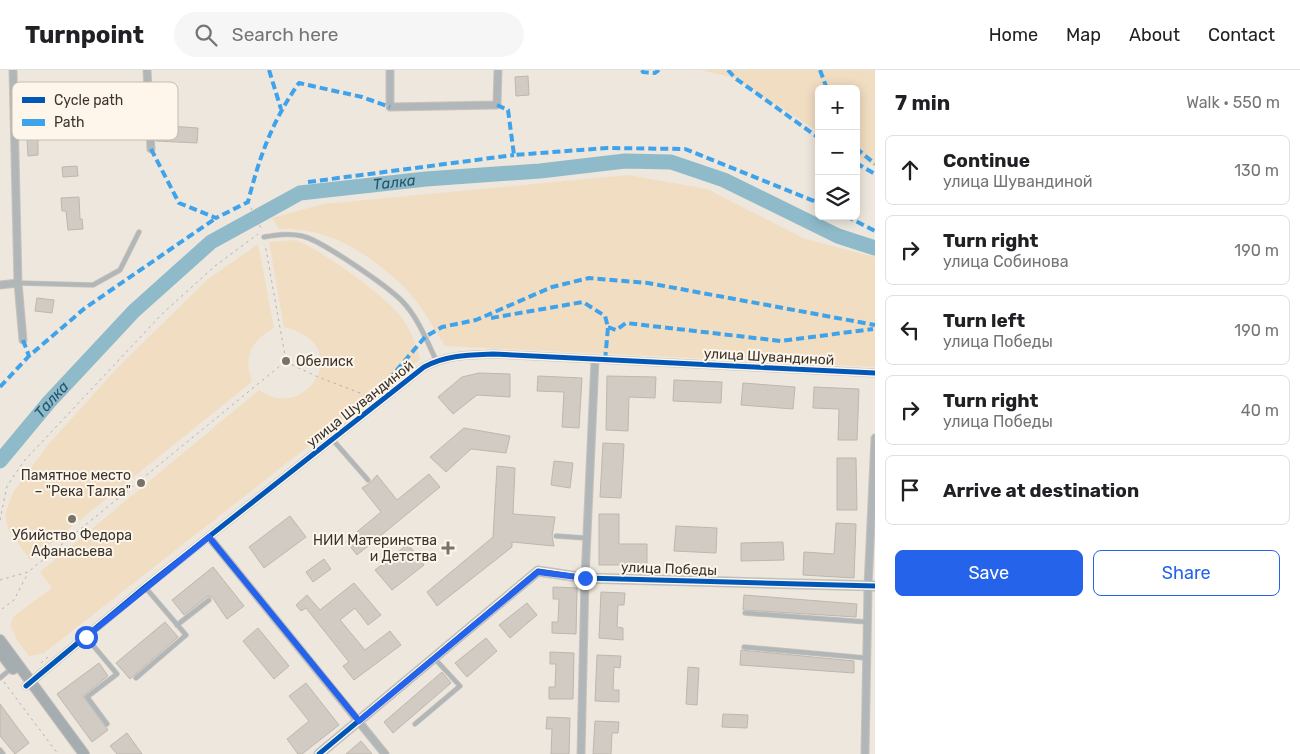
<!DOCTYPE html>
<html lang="en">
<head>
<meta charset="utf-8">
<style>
  :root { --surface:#fff; --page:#f6f6f6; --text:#202124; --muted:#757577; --line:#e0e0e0; --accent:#2563eb }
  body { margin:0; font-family:Rubik,sans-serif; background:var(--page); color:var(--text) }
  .controls { position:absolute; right:15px; top:15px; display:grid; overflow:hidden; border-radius:8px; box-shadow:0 2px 12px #0003 }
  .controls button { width:45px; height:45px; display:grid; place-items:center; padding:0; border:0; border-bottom:1px solid var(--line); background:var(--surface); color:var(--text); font:25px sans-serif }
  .stop { position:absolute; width:15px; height:15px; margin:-11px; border:4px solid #2563eb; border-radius:50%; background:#fff }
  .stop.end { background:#2563eb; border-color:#fff; box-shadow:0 1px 5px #0008 }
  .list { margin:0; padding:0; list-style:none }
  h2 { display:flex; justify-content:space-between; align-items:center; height:65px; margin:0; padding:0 20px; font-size:21px }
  h2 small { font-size:16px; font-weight:400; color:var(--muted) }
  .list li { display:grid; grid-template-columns:32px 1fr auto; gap:15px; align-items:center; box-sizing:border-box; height:70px; margin:0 10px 10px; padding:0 10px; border:1px solid var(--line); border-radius:8px }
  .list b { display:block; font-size:19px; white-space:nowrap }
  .list p { margin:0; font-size:16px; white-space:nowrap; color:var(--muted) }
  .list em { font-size:16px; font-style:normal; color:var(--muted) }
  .actions { display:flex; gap:10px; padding:15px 20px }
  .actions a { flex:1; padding:11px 0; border:1px solid var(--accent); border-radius:8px; text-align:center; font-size:18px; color:var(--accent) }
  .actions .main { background:var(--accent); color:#fff }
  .icon { flex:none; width:28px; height:28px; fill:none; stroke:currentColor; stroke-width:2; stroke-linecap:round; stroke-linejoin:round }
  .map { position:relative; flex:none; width:875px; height:684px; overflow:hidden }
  header { display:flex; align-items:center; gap:30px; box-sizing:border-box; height:70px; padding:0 25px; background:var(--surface); border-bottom:1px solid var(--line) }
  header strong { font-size:24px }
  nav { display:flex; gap:28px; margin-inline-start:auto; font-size:18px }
  .search { width:350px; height:45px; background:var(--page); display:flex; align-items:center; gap:12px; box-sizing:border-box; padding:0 18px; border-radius:28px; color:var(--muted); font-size:19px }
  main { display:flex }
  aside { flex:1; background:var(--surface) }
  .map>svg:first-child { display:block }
  .green { fill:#f1ddc2 }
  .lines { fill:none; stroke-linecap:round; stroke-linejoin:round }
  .river { stroke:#8ebac9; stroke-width:15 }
  .building { fill:#d1cbc3; stroke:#bcb7af }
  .service-casing { stroke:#c8c2bb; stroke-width:5.5 }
  .minor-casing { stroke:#c8c2bb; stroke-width:9 }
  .tertiary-casing { stroke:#c8c2bb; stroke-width:11 }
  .secondary-casing { stroke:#c8c2bb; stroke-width:12 }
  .path { stroke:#b0b2b1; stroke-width:1; stroke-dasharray:2.5 4; stroke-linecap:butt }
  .service { stroke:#b1b7b9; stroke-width:4 }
  .minor { stroke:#b1b7b9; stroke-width:7 }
  .tertiary { stroke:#b1b7b9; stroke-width:9 }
  .secondary { stroke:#a5adb0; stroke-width:10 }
  .quiet { stroke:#3fa3eb; stroke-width:4; stroke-dasharray:8 4; stroke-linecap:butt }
  .cycleway-casing { stroke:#fef6eb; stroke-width:8 }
  .cycleway { stroke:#0057b8; stroke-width:5 }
  .route { stroke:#2563eb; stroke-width:6 }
  .poi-dot { fill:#78736b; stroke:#fef6eb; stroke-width:2 }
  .labels { text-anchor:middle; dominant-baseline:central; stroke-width:4; stroke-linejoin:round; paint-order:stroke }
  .street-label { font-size:14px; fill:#39342d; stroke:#fef6eb }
  .poi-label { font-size:14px; fill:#39342d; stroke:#fef6eb; text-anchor:end }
  .water-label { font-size:15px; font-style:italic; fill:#22576b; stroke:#fef6eb }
  .key { fill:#fef6eb; stroke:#c3bcb2; stroke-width:1 }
  .key-label { font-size:14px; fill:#39342d }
</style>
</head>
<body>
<header>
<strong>Turnpoint</strong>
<div class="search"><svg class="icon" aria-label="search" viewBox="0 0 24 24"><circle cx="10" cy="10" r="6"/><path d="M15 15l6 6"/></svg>Search here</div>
<nav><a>Home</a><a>Map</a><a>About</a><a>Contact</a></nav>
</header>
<main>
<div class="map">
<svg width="875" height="684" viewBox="0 0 875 684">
  <rect width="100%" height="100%" fill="#eee7dd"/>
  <!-- green -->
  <g class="green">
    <path d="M700,0H875V97L856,85V19H819V62L735,8Z"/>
    <path d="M628,105L707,119L805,169L875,187V297L445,276C432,255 419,231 401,214C365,181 328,157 279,159L272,148L323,134Z"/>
    <path d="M296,170C321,180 385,225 401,247C410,258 417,275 420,289L44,583L29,586L17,570L10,555L14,546L52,518L40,502L259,320C305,354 358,275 284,257L269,172Z"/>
    <path d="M258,174L274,258C251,270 243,288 252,312L30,490L8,459L5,444L14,421L47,376L117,298L207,210Z"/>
  </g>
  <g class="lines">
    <!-- river -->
    <path class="river" id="s1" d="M0,391L49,332L134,241L211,172L300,123L426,109L540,101L625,91L671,92L724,110L838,166L875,178"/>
  </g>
  <!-- building -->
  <g class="building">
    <path d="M528,6L529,25L516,26L515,7Z"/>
    <path d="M156,34H169V56L198,58L197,73L156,71Z"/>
    <path d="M38,68V85L28,86L27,69Z"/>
    <path d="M77,96L78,106L63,107L62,97Z"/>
    <path d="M79,127L80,149H82L83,159L68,160L66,141H62L61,128Z"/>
    <path d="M37,228L54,230L52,243L35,241Z"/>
    <path d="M479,303L510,304V327L477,325L453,344L438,327L462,307Z"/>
    <path d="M538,306L582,308L579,358L562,357L564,322L537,321Z"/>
    <path d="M607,306L656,307L655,328L629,327L628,361L606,360Z"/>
    <path d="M674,310L722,312L721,333L673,331Z"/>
    <path d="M743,313L795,317L793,339L741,335Z"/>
    <path d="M814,317L859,319L857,370H838L839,339L813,338Z"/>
    <path d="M464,358L510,366L506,383L471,379L446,402L430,387Z"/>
    <path d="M603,373L624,374L621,428L600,427Z"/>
    <path d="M837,388H856L857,440H837Z"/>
    <path d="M554,391L573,393L570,418L551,415Z"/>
    <path d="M497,396L515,398L513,444L555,447L552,466L554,476L512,472V477L437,536L427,522L493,467Z"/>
    <path d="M429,404L440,417L357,485L346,471L381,442L362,418L370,413L377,405L397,430Z"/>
    <path d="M599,444H619V474H647V495H599Z"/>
    <path d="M290,446L306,467L264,498L249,477Z"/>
    <path d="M836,453L856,454L854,508L803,505L804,482L834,484Z"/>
    <path d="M676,456L717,458L716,483L674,481Z"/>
    <path d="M783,472L784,490L741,491V473Z"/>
    <path d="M408,474L424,495L392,520L375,500Z"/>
    <path d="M324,489L331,499L313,512L306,502Z"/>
    <path d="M213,497L244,536L227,549L212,527L208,526L184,545L172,530Z"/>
    <path d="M354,513L381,545L368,555L355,538L340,550L365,580L390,561L401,575L354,610L343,596L349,592L306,538L301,541L296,535L307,525L320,540Z"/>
    <path d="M553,517L577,518L576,564L552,563V552H558L559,529H553Z"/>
    <path d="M601,522L625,523L624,535H618L617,557L623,558V570L599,568Z"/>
    <path d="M744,525L857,534L856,547L743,540Z"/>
    <path d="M527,533L537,545L510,568L499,555Z"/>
    <path d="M165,552L178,567L130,609L116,593Z"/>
    <path d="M258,558L289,596L274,609L243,571Z"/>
    <path d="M486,568L497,581L467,607L455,593Z"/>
    <path d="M741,580L854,591V603L740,595Z"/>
    <path d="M550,582L574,583L573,629H549V617H555L556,594H550Z"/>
    <path d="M597,585L621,586L620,598L614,597L613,620H619V632L595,631Z"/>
    <path d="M99,593L108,606L83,626L108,660L92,672L57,624Z"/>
    <path d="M688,597L699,598L697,635L686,634Z"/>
    <path d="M442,602L451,613L393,663L384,652Z"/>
    <path d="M306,613L339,655L302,684H298L287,669L309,651L289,626Z"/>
    <path d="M0,634L29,673L15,684L0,666Z"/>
    <path d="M723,644L748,645L747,658L722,657Z"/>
    <path d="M547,647L570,648L569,684H551L552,659H546Z"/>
    <path d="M595,651L619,652L618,663H612L611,684H593Z"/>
    <path d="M127,663L142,684H117L110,676Z"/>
    <path d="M361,671L372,684H346Z"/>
  </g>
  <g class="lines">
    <defs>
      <g id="service">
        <path d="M264,167C277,165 289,163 302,166C321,170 387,216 402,231C417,246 427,271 436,290"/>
        <path d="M18,213L93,215L120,200L139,162"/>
        <path d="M332,369L368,410"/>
        <path d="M556,466L586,468"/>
        <path d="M745,543L867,552"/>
        <path d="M177,555L209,530"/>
        <path d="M86,567L117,604L87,627L107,654"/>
        <path d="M744,577L866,588"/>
        <path d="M0,608L12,598"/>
        <path d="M136,608L186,565L145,517"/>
        <path d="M415,654L460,616L435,589"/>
        <path d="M0,680L3,684"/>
      </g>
      <g id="minor">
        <path d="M13,0L18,213L23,270"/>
        <path d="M147,0L151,79"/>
        <path d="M390,0V37L497,35L498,0"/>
        <path d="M0,215L18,213"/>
        <path d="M209,467L385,684"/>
        <path d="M26,616L145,517L424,297C446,285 468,285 493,284L875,303"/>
        <path d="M581,684L585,508L595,290"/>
        <path d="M865,684L868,516L875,368"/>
      </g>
      <path id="tertiary" d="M319,684L538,501L585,508L875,516"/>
      <g id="secondary">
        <path d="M0,570L84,684"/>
        <path d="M0,582L13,599"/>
      </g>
    </defs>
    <!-- service casing -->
    <use href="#service" class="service-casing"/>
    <!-- minor casing -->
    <use href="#minor" class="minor-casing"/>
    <!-- tertiary casing -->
    <use href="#tertiary" class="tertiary-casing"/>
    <!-- secondary casing -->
    <use href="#secondary" class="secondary-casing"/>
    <!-- path -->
    <g class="path">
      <path d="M248,132L262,160"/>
      <path d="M286,292L318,307L373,328"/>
      <path d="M0,450L7,416L24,391L163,243L215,196L258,164"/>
      <path d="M0,510L28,502L286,291L265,174"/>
      <path d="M2,539L14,530L28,503"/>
      <path d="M41,593L48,587"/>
      <path d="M4,612L58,684"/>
    </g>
    <!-- service -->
    <use href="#service" class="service"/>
    <!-- minor -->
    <use href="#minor" class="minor"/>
    <!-- tertiary -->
    <use href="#tertiary" class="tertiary"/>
    <!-- secondary -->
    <use href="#secondary" class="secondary"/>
    <!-- quiet -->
    <g class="quiet">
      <path d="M269,0L281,39"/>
      <path d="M642,0L643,2L655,3L659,0"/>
      <path d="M728,0L735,8L819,68"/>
      <path d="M820,0L827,19"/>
      <path d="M497,35L508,40L514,85L607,78L685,79L819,133"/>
      <path d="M856,78L875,94"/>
      <path d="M151,79L179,133L216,148L248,132C259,88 272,51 299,13L362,27L390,37"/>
      <path d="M856,93L875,104"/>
      <path d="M308,112L514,85"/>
      <path d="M846,146L875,161"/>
      <path d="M491,248L583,232L605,246L608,257L605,291"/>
      <path d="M608,257L616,260L626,253L781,271L873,259"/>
      <path d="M23,270L29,286"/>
      <path d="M0,317L29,286L85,238L216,148"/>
      <path d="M373,328L425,267L442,257L476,250L552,217L589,208L648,213L875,255"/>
    </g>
    <defs>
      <g id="cycleway">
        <path d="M26,616L145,517L424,297C446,285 468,285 493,284L875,303"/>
        <path d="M319,684L538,501L585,508L875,516"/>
      </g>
    </defs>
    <!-- cycleway casing -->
    <use href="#cycleway" class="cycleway-casing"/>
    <!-- cycleway -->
    <use href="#cycleway" class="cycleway"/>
  </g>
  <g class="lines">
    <!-- route -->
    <path class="route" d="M86,567L209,467L359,651L538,502L585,508"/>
  </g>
  <!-- markers -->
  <g class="poi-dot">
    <circle cx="286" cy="291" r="5"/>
    <circle cx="141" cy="413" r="5"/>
    <circle cx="72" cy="449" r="5"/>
    <path d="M445.5 470.5h5v5h5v5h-5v5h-5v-5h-5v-5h5z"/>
  </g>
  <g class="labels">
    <!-- street labels -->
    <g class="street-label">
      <text transform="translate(769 287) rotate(3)">улица Шувандиной</text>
      <text transform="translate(360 334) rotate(-38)">улица Шувандиной</text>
      <text transform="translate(669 499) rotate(2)">улица Победы</text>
    </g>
    <!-- poi labels -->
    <g class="poi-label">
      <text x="296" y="291" text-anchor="start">Обелиск</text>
      <text x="131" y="405">Памятное место<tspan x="131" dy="16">– "Река Талка"</tspan></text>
      <text x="72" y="465" text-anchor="middle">Убийство Федора<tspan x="72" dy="16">Афанасьева</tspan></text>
      <text x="437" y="470">НИИ Материнства<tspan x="437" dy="16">и Детства</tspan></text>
    </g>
    <!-- water labels -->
    <g class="water-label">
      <text stroke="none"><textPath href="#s1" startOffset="501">Талка</textPath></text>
      <text stroke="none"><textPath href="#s1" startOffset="80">Талка</textPath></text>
    </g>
  </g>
  <!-- legend -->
  <rect x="12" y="12" width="166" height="58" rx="8" class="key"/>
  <rect x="22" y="27" width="23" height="6" fill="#0057b8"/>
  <rect x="22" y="49" width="23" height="7" fill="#3fa3eb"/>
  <g class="key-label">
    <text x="54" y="35">Cycle path</text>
    <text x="54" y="57">Path</text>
  </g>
</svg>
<div class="controls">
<button>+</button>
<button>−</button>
<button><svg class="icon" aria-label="layers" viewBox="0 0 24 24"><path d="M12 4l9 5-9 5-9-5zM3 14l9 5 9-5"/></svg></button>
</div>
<div class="stop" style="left:86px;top:567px"></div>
<div class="stop end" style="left:585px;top:508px"></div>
</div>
<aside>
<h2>7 min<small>Walk · 550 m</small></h2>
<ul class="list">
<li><svg class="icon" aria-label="ahead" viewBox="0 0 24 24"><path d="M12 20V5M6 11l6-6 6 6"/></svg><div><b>Continue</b><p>улица Шувандиной</p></div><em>130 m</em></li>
<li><svg class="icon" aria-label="right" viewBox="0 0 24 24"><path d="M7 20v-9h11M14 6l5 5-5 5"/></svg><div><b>Turn right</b><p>улица Собинова</p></div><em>190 m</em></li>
<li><svg class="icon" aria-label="left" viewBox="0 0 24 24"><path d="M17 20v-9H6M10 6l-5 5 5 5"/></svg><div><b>Turn left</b><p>улица Победы</p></div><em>190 m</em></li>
<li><svg class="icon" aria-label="right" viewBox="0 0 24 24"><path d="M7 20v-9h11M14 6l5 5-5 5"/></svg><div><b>Turn right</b><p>улица Победы</p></div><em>40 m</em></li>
<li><svg class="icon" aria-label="arrive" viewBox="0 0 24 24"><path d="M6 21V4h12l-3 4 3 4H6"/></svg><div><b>Arrive at destination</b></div></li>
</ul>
<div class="actions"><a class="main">Save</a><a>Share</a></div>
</aside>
</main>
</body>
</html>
